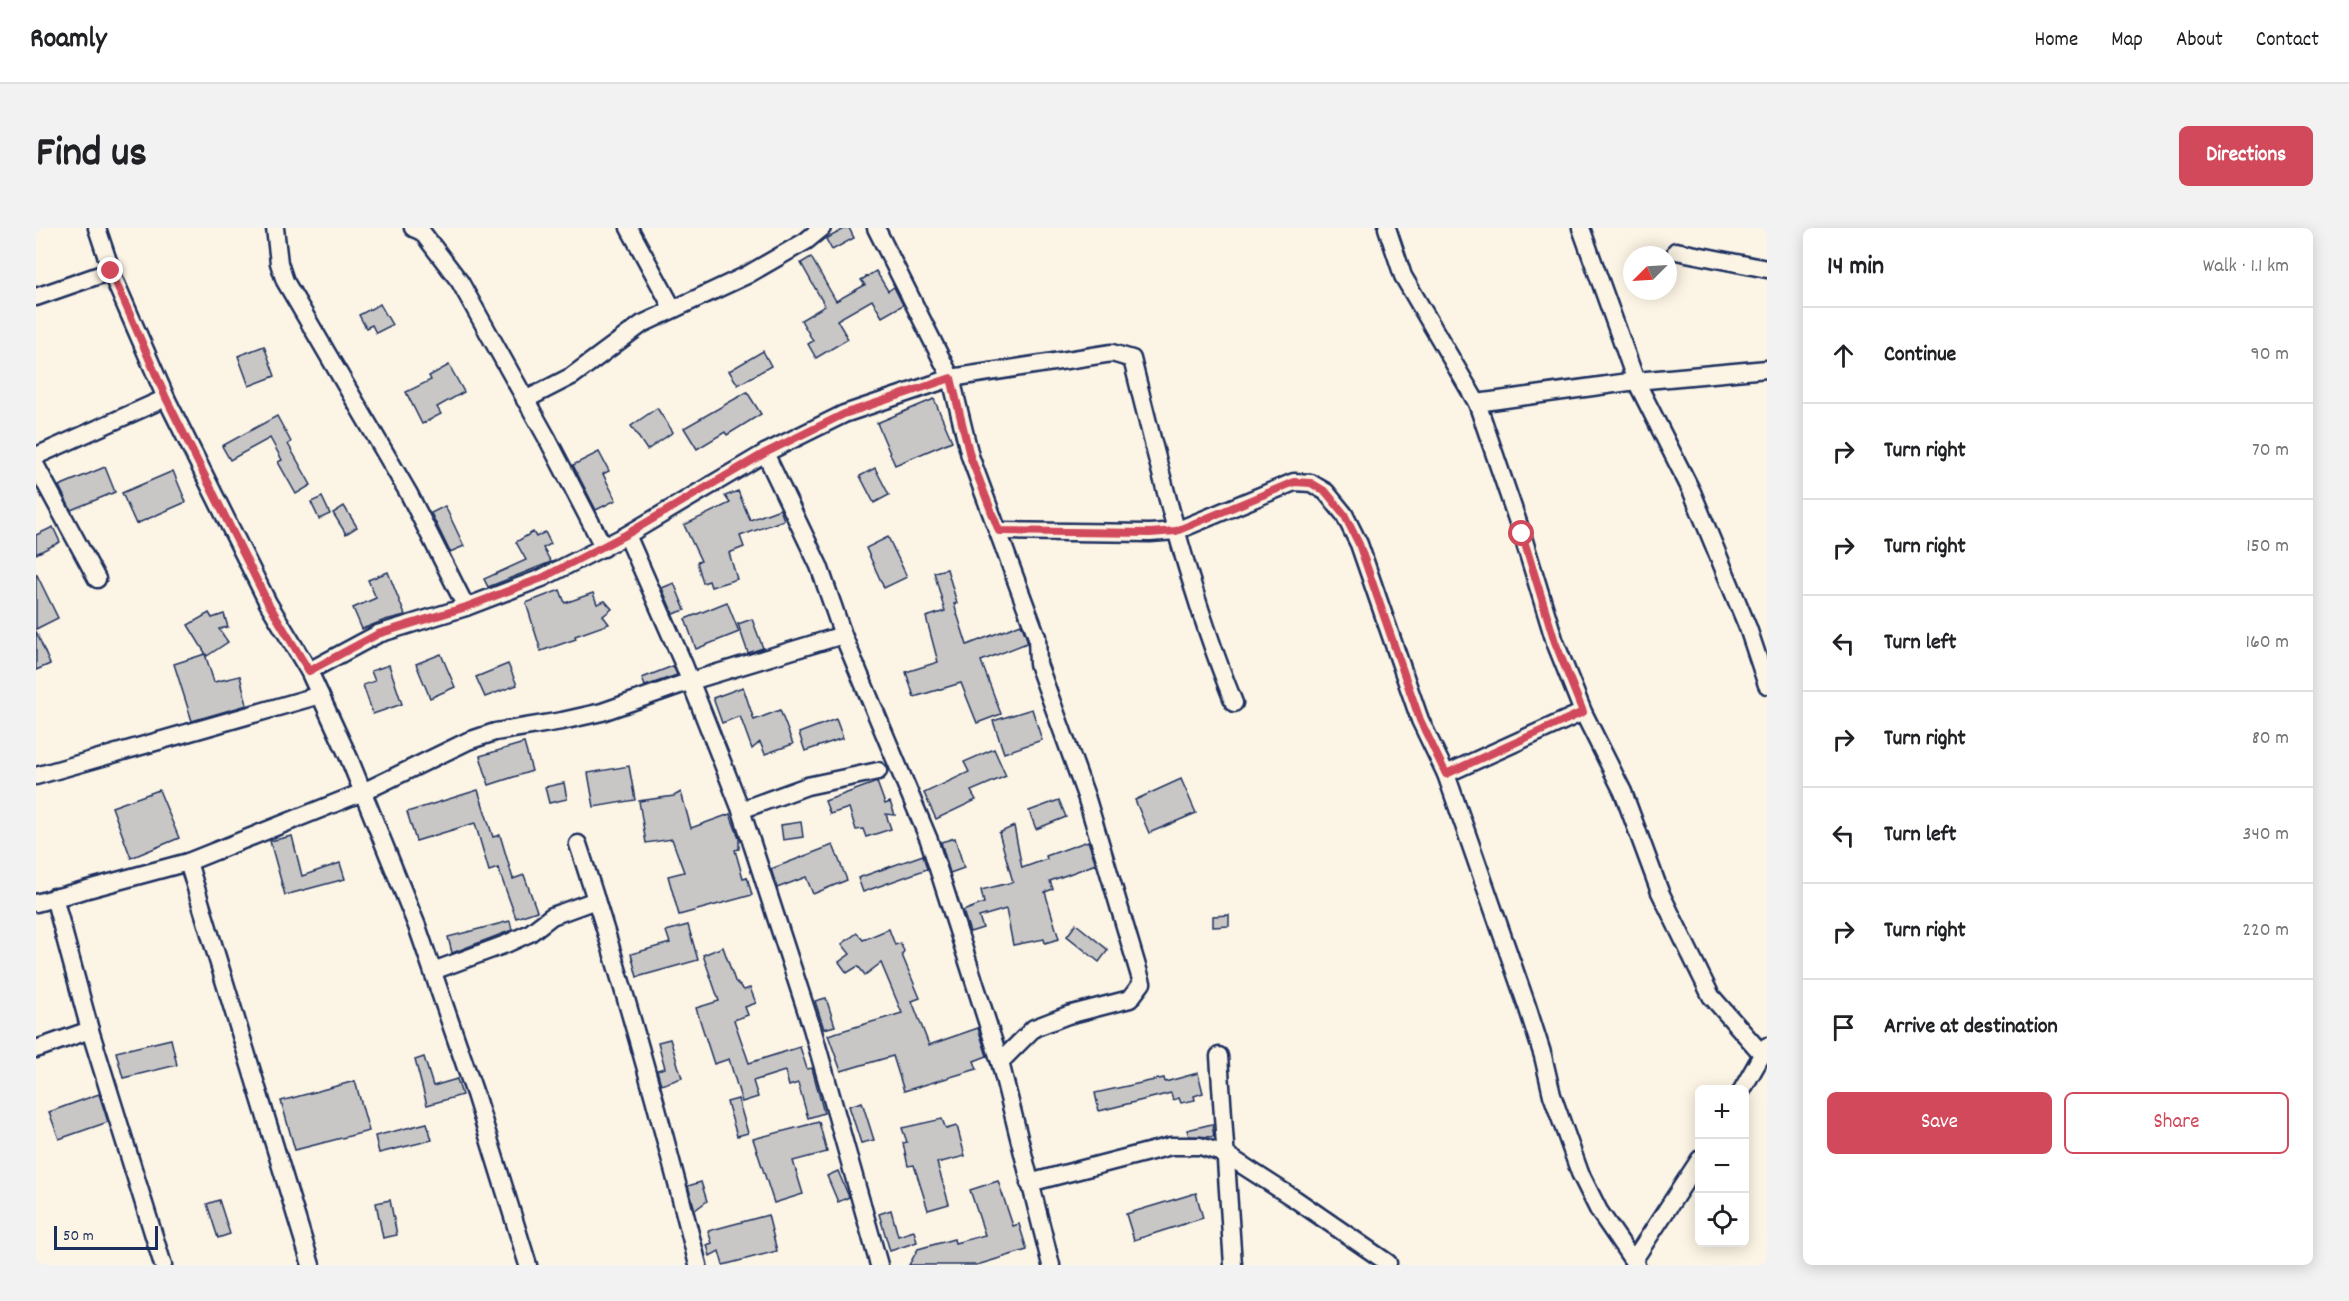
<!DOCTYPE html>
<html lang="en">
<head>
<meta charset="utf-8">
<style>
  :root { --surface:#fff; --page:#f2f2f2; --text:#202124; --muted:#757577; --line:#e0e0e0; --accent:#d1495b }
  body { margin:0; font-family:Dekko,sans-serif; background:var(--page); color:var(--text) }
  .controls { position:absolute; right:18px; bottom:18px; display:grid; overflow:hidden; border-radius:9px; box-shadow:0 3px 15px #0003 }
  .controls button { width:54px; height:54px; display:grid; place-items:center; padding:0; border:0; border-bottom:2px solid var(--line); background:var(--surface); color:var(--text); font:30px sans-serif }
  .compass { position:absolute; left:1587px; top:18px; width:54px; height:54px; border-radius:50%; background:var(--surface); box-shadow:0 3px 15px #0003; rotate:246deg }
  .scale { position:absolute; left:18px; bottom:15px; width:104px; box-sizing:border-box; padding-left:6px; border:3px solid #1b2f5e; border-top:0; font-size:16px; line-height:21px; white-space:nowrap; color:#1b2f5e; -webkit-text-stroke:4px #fcf5e5; paint-order:stroke }
  .stop { position:absolute; width:18px; height:18px; margin:-14px; border:4px solid #d1495b; border-radius:50%; background:#fff }
  .stop.end { background:#d1495b; border-color:#fff; box-shadow:0 2px 6px #0008 }
  .list { margin:0; padding:0; list-style:none }
  h2 { display:flex; justify-content:space-between; align-items:center; height:78px; margin:0; padding:0 24px; font-size:26px }
  h2 small { font-size:20px; font-weight:400; color:var(--muted) }
  .list li { display:grid; grid-template-columns:39px 1fr auto; gap:18px; align-items:center; box-sizing:border-box; height:96px; padding:0 24px; border-top:2px solid var(--line) }
  .list b { display:block; font-size:22px; white-space:nowrap }
  .list em { font-size:20px; font-style:normal; color:var(--muted) }
  .actions { display:flex; gap:12px; padding:18px 24px }
  .actions a { flex:1; padding:14px 0; border:2px solid var(--accent); border-radius:9px; text-align:center; font-size:21px; color:var(--accent) }
  .actions .main { background:var(--accent); color:#fff }
  .icon { flex:none; width:33px; height:33px; fill:none; stroke:currentColor; stroke-width:2; stroke-linecap:round; stroke-linejoin:round }
  .map { position:relative; flex:none; width:1731px; height:1037px; overflow:hidden; border-radius:9px }
  header { display:flex; align-items:center; gap:36px; box-sizing:border-box; height:84px; padding:0 30px; background:var(--surface); border-bottom:2px solid var(--line) }
  header strong { font-size:28px }
  nav { display:flex; gap:33px; margin-inline-start:auto; font-size:21px }
  .intro { display:flex; align-items:center; justify-content:space-between; box-sizing:border-box; height:144px; padding:0 36px }
  h1 { margin:0; font-size:42px }
  .button { padding:15px 27px; border-radius:9px; background:var(--accent); color:#fff; font-size:21px; font-weight:700 }
  main { display:flex; gap:36px; padding:0 36px }
  aside { flex:1; background:var(--surface); border-radius:9px; box-shadow:0 3px 15px #0003 }
  .map>svg:first-child { display:block }
  .building { fill:#c8c7c6; stroke:#1b2f5e; stroke-width:1.5 }
  .lines { fill:none; stroke-linecap:round; stroke-linejoin:round }
  .street-casing { stroke:#1b2f5e; stroke-width:21 }
  .street { stroke:#fcf5e5; stroke-width:16 }
  .route { stroke:#d1495b; stroke-width:8 }
</style>
</head>
<body>
<header>
<strong>Roamly</strong>
<nav><a>Home</a><a>Map</a><a>About</a><a>Contact</a></nav>
</header>
<div class="intro"><h1>Find us</h1><a class="button">Directions</a></div>
<main>
<div class="map">
<svg width="1731" height="1037" viewBox="0 0 1731 1037">
  <rect width="100%" height="100%" fill="#fcf5e5"/>
  <filter id="ink" filterUnits="userSpaceOnUse"><feTurbulence type="fractalNoise" baseFrequency=".0167" numOctaves="2"/><feDisplacementMap in="SourceGraphic" scale="12" xChannelSelector="R" yChannelSelector="G"/><feConvolveMatrix kernelMatrix="1 2 1 2 8 2 1 2 1" color-interpolation-filters="sRGB"/></filter>
  <g filter="url(#ink)">
    <!-- building -->
    <g class="building">
      <path d="M810,0H813L818,10L796,22L790,11Z"/>
      <path d="M775,29L800,73L829,57L825,52L840,43L852,63L858,59L867,77L846,89L836,72L801,92L812,111L780,130L772,116L777,113L765,92L789,78L765,35Z"/>
      <path d="M344,76L356,97L340,105L336,97L330,100L323,87Z"/>
      <path d="M228,118L239,148L213,158L202,128Z"/>
      <path d="M727,123L735,138L702,157L693,143Z"/>
      <path d="M413,137L428,164L401,179L405,186L386,196L370,164L395,152L393,148Z"/>
      <path d="M711,164L725,186L691,207L689,204L661,221L648,200Z"/>
      <path d="M898,171L916,213L859,237L841,195Z"/>
      <path d="M621,180L637,204L611,222L595,198Z"/>
      <path d="M241,188L255,214L252,216L275,257L260,266L242,234L246,232L234,210L194,232L186,218Z"/>
      <path d="M563,224L573,243L567,246L580,272L560,282L537,237Z"/>
      <path d="M69,239L79,264L35,282L23,258Z"/>
      <path d="M839,240L853,267L838,275L824,248Z"/>
      <path d="M137,243L150,274L100,296L86,265Z"/>
      <path d="M702,263L714,292L744,281L748,292L704,308L708,319L693,325L701,351L675,359L673,353L667,355L661,334L665,333L648,297L694,275L689,268Z"/>
      <path d="M286,269L294,286L283,291L275,274Z"/>
      <path d="M308,278L321,299L310,306L297,285Z"/>
      <path d="M409,278L428,318L414,324L395,285Z"/>
      <path d="M17,299L24,314L0,326V307Z"/>
      <path d="M497,304L500,309L509,304L515,316L507,320L515,334L452,359L448,351L490,332L480,314Z"/>
      <path d="M852,309L871,349L848,360L830,320Z"/>
      <path d="M911,341L921,375L918,376L931,417L985,396L991,411V415L945,433L965,486L941,495L925,455L878,469L870,444L902,434L890,389L909,383L898,344Z"/>
      <path d="M352,344L369,387L349,392L326,401L317,380L340,370L332,352Z"/>
      <path d="M0,345L22,390L0,401Z"/>
      <path d="M638,355L649,382L637,386L626,360Z"/>
      <path d="M524,362L529,375L557,365L561,376L569,373L576,381L567,388L573,396L539,408L540,411L505,423L490,375Z"/>
      <path d="M691,374L703,404L660,421L649,391Z"/>
      <path d="M173,385L176,390L188,386L192,399L183,401L192,414L171,428L152,397Z"/>
      <path d="M716,391L727,420L712,425L702,396Z"/>
      <path d="M0,403L14,436L0,442Z"/>
      <path d="M169,426L178,454L204,448L211,477L156,493L138,436Z"/>
      <path d="M405,426L419,459L394,470L380,436Z"/>
      <path d="M472,436L481,457L449,469L440,449Z"/>
      <path d="M353,437L366,476L337,486L327,457L339,453L335,443Z"/>
      <path d="M637,438L641,447L609,458L606,450Z"/>
      <path d="M707,459L718,492L744,482L757,516L729,526L724,514L716,521L704,488L686,495L677,470Z"/>
      <path d="M996,481L1006,512L968,525L957,493Z"/>
      <path d="M800,491L807,510L769,523L763,505Z"/>
      <path d="M488,515L496,543L453,557L444,528Z"/>
      <path d="M958,521L970,548L935,563L940,572L900,591L888,565L933,544L928,534Z"/>
      <path d="M593,538L599,572L558,579L552,545Z"/>
      <path d="M1145,551L1160,585L1113,605L1099,572Z"/>
      <path d="M841,554L849,576L854,574L859,587L850,586L855,601L830,609L827,601L820,602L813,580L794,586L789,573Z"/>
      <path d="M528,555L531,571L513,575L509,559Z"/>
      <path d="M123,562L143,610L95,630L76,579Z"/>
      <path d="M442,562L457,609L464,607L477,651L488,647L501,683L480,690L462,640L453,643L439,595L380,613L371,584Z"/>
      <path d="M645,564L655,600L694,586L703,610V621L699,622L707,650L711,649L716,667L643,687L632,648L648,644L636,611L610,615L603,573L638,568Z"/>
      <path d="M1023,572L1030,589L1000,601L993,583Z"/>
      <path d="M765,594L767,609L747,612L745,597Z"/>
      <path d="M978,598L986,640L1011,631L1010,628L1052,613L1060,636L1014,653L1017,661L1009,664L1023,711L1009,715L1008,711L977,717L970,681L943,689L947,700L934,704L927,683L948,675L945,662L977,654L963,605Z"/>
      <path d="M256,608L266,648L304,635L309,651L249,667L234,613Z"/>
      <path d="M919,610L928,640L914,645L905,614Z"/>
      <path d="M797,617L811,652L777,666L770,649L741,660L735,641Z"/>
      <path d="M887,627L891,641L827,664L822,650Z"/>
      <path d="M1193,687V698L1177,699V688Z"/>
      <path d="M474,693L476,702L416,725L412,709Z"/>
      <path d="M1040,696L1072,722L1063,734L1031,708Z"/>
      <path d="M652,697L662,732L601,749L595,726L634,715L630,703Z"/>
      <path d="M853,701L859,717L864,715L868,723L866,727L884,770L876,773L893,817L942,800L951,828L938,833L941,841L868,863L857,828L805,843L792,807L866,785L845,735L829,747L822,738L811,745L803,734L814,726L806,716L821,705L827,712Z"/>
      <path d="M687,719L699,753L708,762L714,760L720,775L709,779L712,787L698,792L713,835L764,819L771,841L776,840L788,885L772,890L762,855L753,858L749,843L717,853L722,869L706,874L693,831L678,836L660,780L683,773L667,727Z"/>
      <path d="M790,770L799,798L788,801L779,773Z"/>
      <path d="M135,811L141,837L87,850L80,824Z"/>
      <path d="M634,811L646,850L625,857L621,842L629,840L622,814Z"/>
      <path d="M388,829L397,858L421,851L426,867L391,877L379,832Z"/>
      <path d="M1162,845L1167,865L1158,868L1159,872L1145,875L1143,870L1137,872L1135,865L1063,883L1059,865L1128,850L1129,854Z"/>
      <path d="M319,853L333,903L259,922L245,873Z"/>
      <path d="M63,866L72,894L23,911L13,884Z"/>
      <path d="M702,871L712,905L701,908L691,874Z"/>
      <path d="M826,874L838,912L825,915L813,878Z"/>
      <path d="M906,891L910,901L921,898L929,928L901,935L913,976L892,982L878,937L872,938L867,915L871,914L866,900Z"/>
      <path d="M783,894L791,924L757,933L767,966L738,975L717,911Z"/>
      <path d="M391,895L396,912L343,925L339,908Z"/>
      <path d="M1176,896L1178,909L1153,908L1151,902Z"/>
      <path d="M802,943L813,969L802,974L791,948Z"/>
      <path d="M962,953L977,998L983,996L991,1022L941,1037H873L882,1021L918,1011L919,1015L949,1007L934,962Z"/>
      <path d="M665,954L671,973L659,982L652,958Z"/>
      <path d="M1160,965L1167,990L1098,1012L1090,986Z"/>
      <path d="M183,972L194,1006L182,1010L171,976Z"/>
      <path d="M354,972L361,1007L347,1010L340,975Z"/>
      <path d="M855,982L862,1008L878,1003L881,1014L854,1023L843,986Z"/>
      <path d="M732,987L741,1023L687,1037L683,1023L674,1028L671,1017L676,1015L672,1003Z"/>
    </g>
    <g class="lines">
      <defs>
        <g id="street">
          <path d="M61,0L78,51L130,170L232,375L273,443L313,530L381,698L439,866L492,1037"/>
          <path d="M239,0L243,35L249,53L373,266L430,379"/>
          <path d="M377,0L386,4L424,54L511,210L568,320"/>
          <path d="M593,0L637,81"/>
          <path d="M840,0L915,150L934,228L1001,409L1002,436L1050,568L1106,755L1094,771L1032,787L998,800L964,834"/>
          <path d="M1351,0L1367,48L1441,175"/>
          <path d="M1545,0L1600,153L1656,264L1712,400L1731,457"/>
          <path d="M1640,23L1731,41"/>
          <path d="M0,69L75,43"/>
          <path d="M489,172L536,148L606,96L711,47L770,13L786,0"/>
          <path d="M729,225L783,338L807,407L893,612L964,834L1015,1037"/>
          <path d="M0,228L130,170"/>
          <path d="M0,238L61,351"/>
          <path d="M963,303L1114,305L1140,303L1258,254L1275,255L1290,264L1308,286L1323,316L1384,492L1410,546L1491,778L1507,828L1516,867L1544,945L1563,983L1600,1037"/>
          <path d="M591,307L648,437L705,582L776,800L843,1037"/>
          <path d="M273,443L342,406L430,379L506,350L591,307L729,225L808,186L915,150L1076,125L1096,131C1125,247 1153,364 1198,475"/>
          <path d="M1410,546L1547,484"/>
          <path d="M0,548L284,467"/>
          <path d="M705,582L771,558L842,543"/>
          <path d="M542,616C588,755 626,895 662,1037"/>
          <path d="M152,634L275,1037"/>
          <path d="M18,669L54,802L127,1037"/>
          <path d="M0,675L152,634L327,564L432,513L459,504L526,493L566,484L655,453L807,407"/>
          <path d="M397,743L470,716L494,705L516,688L560,672"/>
          <path d="M0,821L54,802"/>
          <path d="M1727,827L1675,768L1624,664L1587,564L1547,484L1519,414L1486,306L1441,175L1600,153L1731,141"/>
          <path d="M1183,828L1197,1037"/>
          <path d="M1706,862L1731,818"/>
          <path d="M993,955L1135,918H1164L1189,926L1259,971L1352,1035"/>
          <path d="M1597,1033L1664,931"/>
        </g>
      </defs>
      <!-- street casing -->
      <use href="#street" class="street-casing"/>
      <!-- street -->
      <use href="#street" class="street"/>
    </g>
  </g>
  <g class="lines" filter="url(#ink)">
    <!-- route -->
    <path class="route" d="M75,43L130,170L232,375L273,443L342,406L430,379L506,350L591,306L729,225L808,186L915,150L934,228L963,303L1114,305L1140,303L1258,254L1275,255L1290,264L1308,286L1323,316L1384,492L1410,546L1547,484L1519,414L1486,306"/>
  </g>
</svg>
<div class="controls">
<button>+</button>
<button>−</button>
<button><svg class="icon" aria-label="locate" viewBox="0 0 24 24"><circle cx="12" cy="12" r="6"/><path d="M12 2v4M12 18v4M2 12h4M18 12h4"/></svg></button>
</div>
<svg class="compass" viewBox="-18 -18 36 36"><path d="M0-13l5 13h-10z" fill="#e53935"/><path d="M0 13l5-13h-10z" fill="#757577"/></svg>
<div class="scale">50 m</div>
<div class="stop" style="left:1486px;top:306px"></div>
<div class="stop end" style="left:75px;top:43px"></div>
</div>
<aside>
<h2>14 min<small>Walk · 1.1 km</small></h2>
<ul class="list">
<li><svg class="icon" aria-label="ahead" viewBox="0 0 24 24"><path d="M12 20V5M6 11l6-6 6 6"/></svg><div><b>Continue</b></div><em>90 m</em></li>
<li><svg class="icon" aria-label="right" viewBox="0 0 24 24"><path d="M7 20v-9h11M14 6l5 5-5 5"/></svg><div><b>Turn right</b></div><em>70 m</em></li>
<li><svg class="icon" aria-label="right" viewBox="0 0 24 24"><path d="M7 20v-9h11M14 6l5 5-5 5"/></svg><div><b>Turn right</b></div><em>150 m</em></li>
<li><svg class="icon" aria-label="left" viewBox="0 0 24 24"><path d="M17 20v-9H6M10 6l-5 5 5 5"/></svg><div><b>Turn left</b></div><em>160 m</em></li>
<li><svg class="icon" aria-label="right" viewBox="0 0 24 24"><path d="M7 20v-9h11M14 6l5 5-5 5"/></svg><div><b>Turn right</b></div><em>80 m</em></li>
<li><svg class="icon" aria-label="left" viewBox="0 0 24 24"><path d="M17 20v-9H6M10 6l-5 5 5 5"/></svg><div><b>Turn left</b></div><em>340 m</em></li>
<li><svg class="icon" aria-label="right" viewBox="0 0 24 24"><path d="M7 20v-9h11M14 6l5 5-5 5"/></svg><div><b>Turn right</b></div><em>220 m</em></li>
<li><svg class="icon" aria-label="arrive" viewBox="0 0 24 24"><path d="M6 21V4h12l-3 4 3 4H6"/></svg><div><b>Arrive at destination</b></div></li>
</ul>
<div class="actions"><a class="main">Save</a><a>Share</a></div>
</aside>
</main>
</body>
</html>
